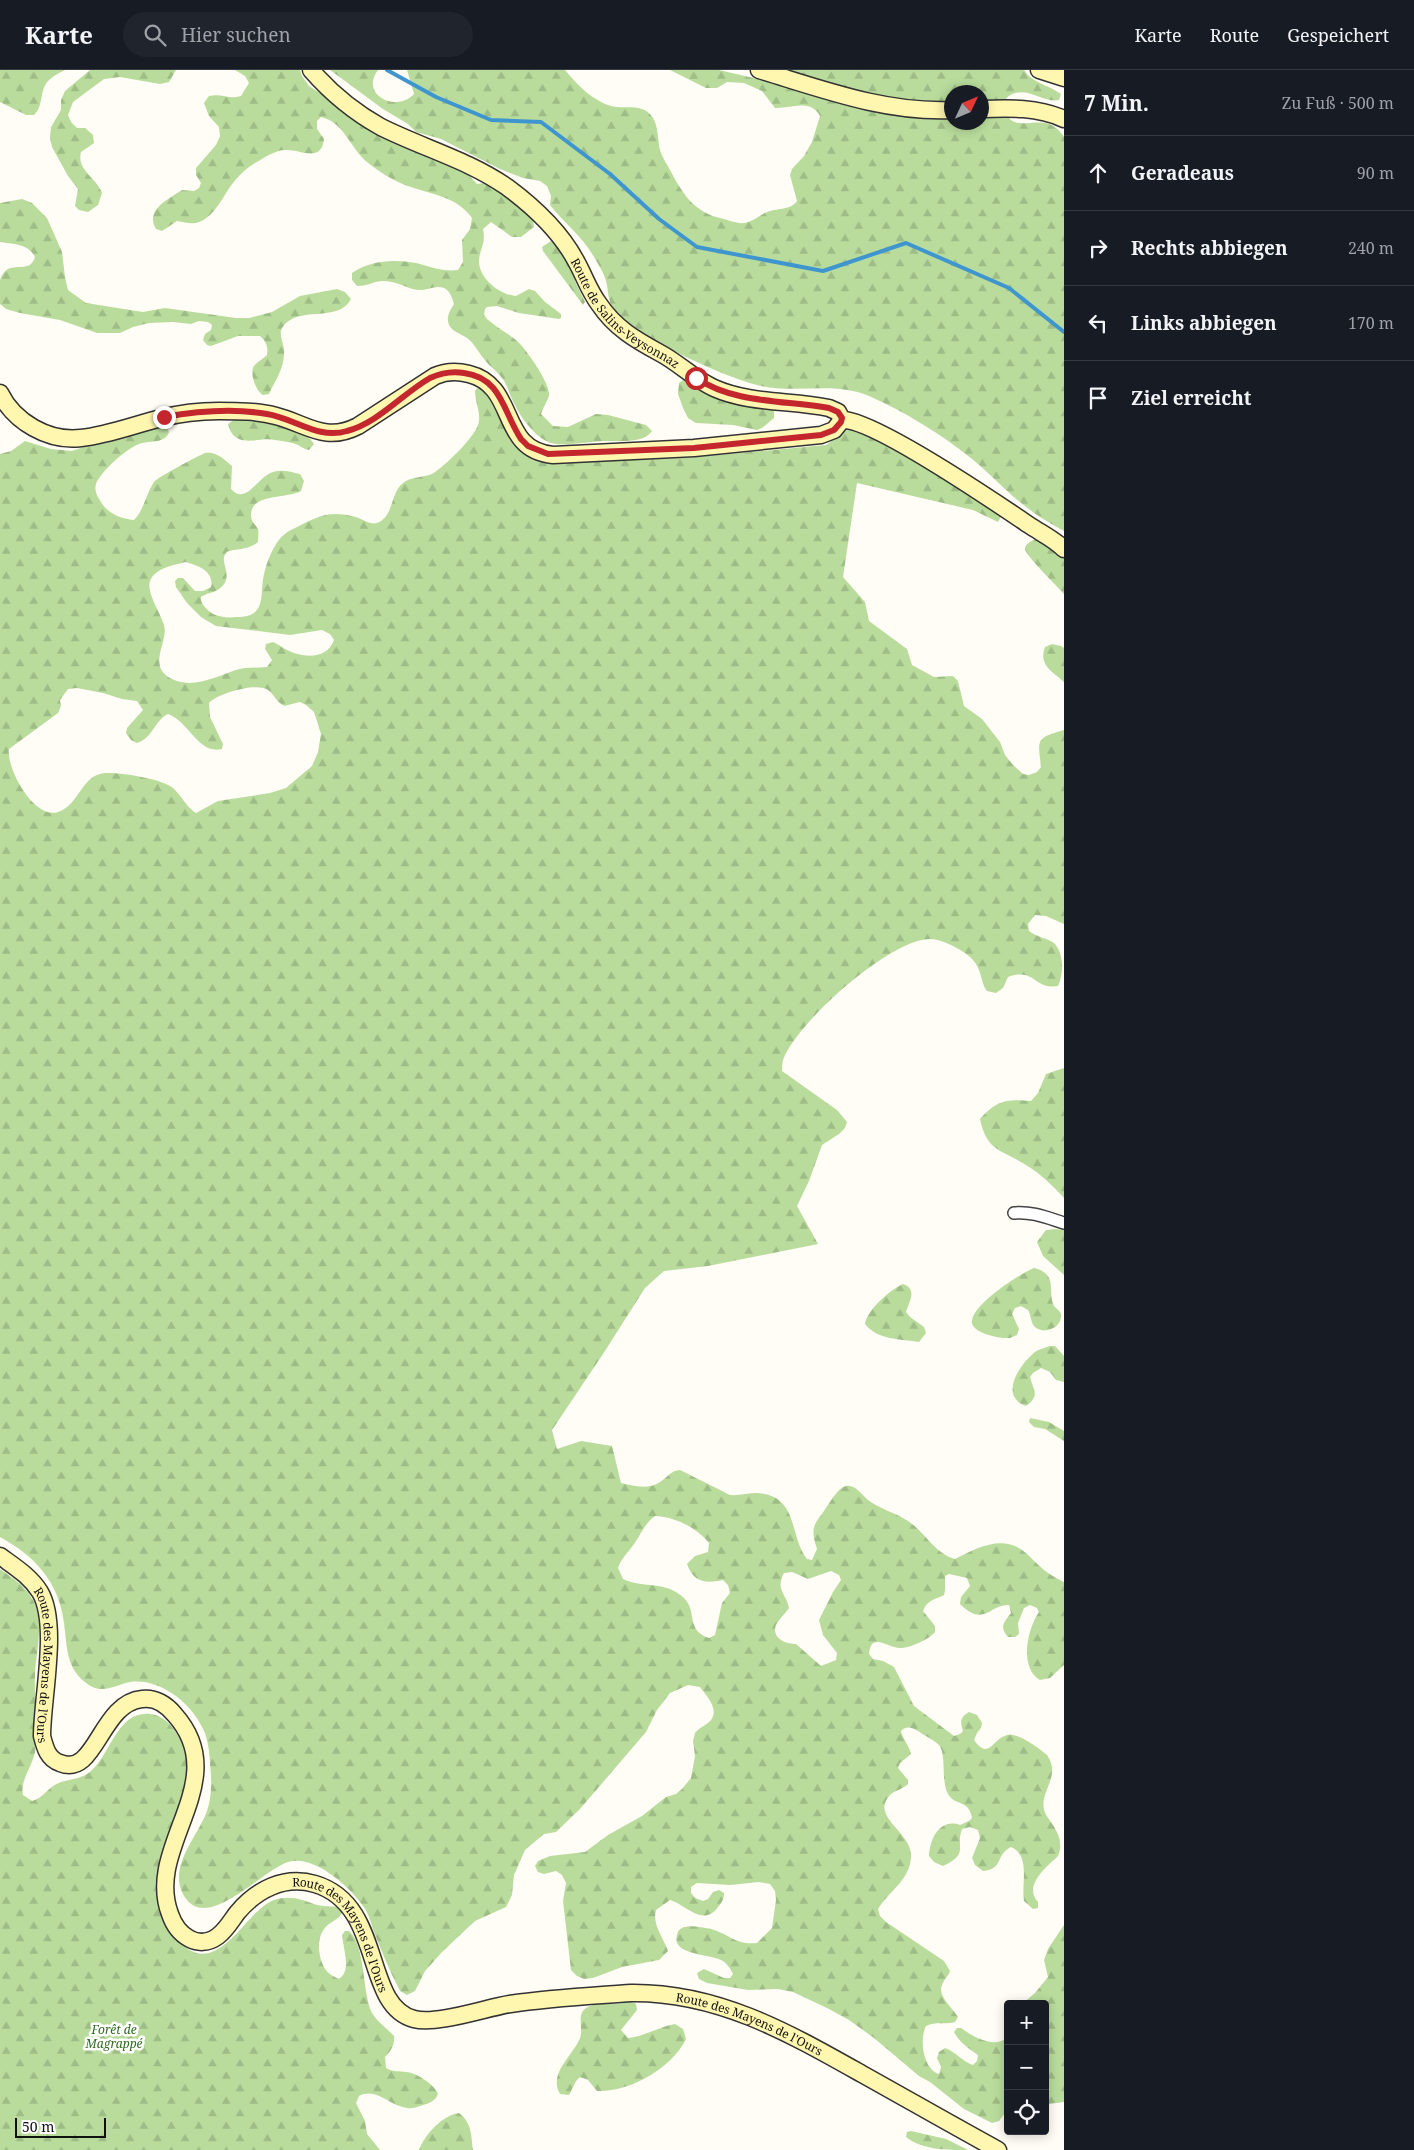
<!DOCTYPE html>
<html lang="de">
<head>
<meta charset="utf-8">
<style>
  :root { --surface:#171b24; --page:#20242c; --text:#f1f3f6; --muted:#9ea1a6; --line:#363941 }
  body { margin:0; font-family:"Noto Serif",serif; background:var(--page); color:var(--text) }
  .controls { position:absolute; right:15px; bottom:15px; display:grid; overflow:hidden; border-radius:5px; box-shadow:0 2px 12px #0003 }
  .controls button { width:45px; height:45px; display:grid; place-items:center; padding:0; border:0; border-bottom:1px solid var(--line); background:var(--surface); color:var(--text); font:25px sans-serif }
  .compass { position:absolute; left:944px; top:15px; width:45px; height:45px; border-radius:50%; background:var(--surface); box-shadow:0 2px 12px #0003; rotate:46deg }
  .scale { position:absolute; left:15px; bottom:12px; width:91px; box-sizing:border-box; padding-left:5px; border:2px solid #111; border-top:0; font-size:14px; line-height:18px; white-space:nowrap; color:#111; -webkit-text-stroke:4px #fff; paint-order:stroke }
  .stop { position:absolute; width:15px; height:15px; margin:-11px; border:4px solid #c4262e; border-radius:50%; background:#fff }
  .stop.end { background:#c4262e; border-color:#fff; box-shadow:0 1px 5px #0008 }
  .list { margin:0; padding:0; list-style:none }
  h2 { display:flex; justify-content:space-between; align-items:center; height:65px; margin:0; padding:0 20px; font-size:21px }
  h2 small { font-size:16px; font-weight:400; color:var(--muted) }
  .list li { display:grid; grid-template-columns:32px 1fr auto; gap:15px; align-items:center; box-sizing:border-box; height:75px; padding:0 20px; border-top:1px solid var(--line) }
  .list b { display:block; font-size:19px; white-space:nowrap }
  .list em { font-size:16px; font-style:normal; color:var(--muted) }
  .icon { flex:none; width:28px; height:28px; fill:none; stroke:currentColor; stroke-width:2; stroke-linecap:round; stroke-linejoin:round }
  .map { position:relative; flex:none; width:1064px; height:2080px; overflow:hidden }
  header { display:flex; align-items:center; gap:30px; box-sizing:border-box; height:70px; padding:0 25px; background:var(--surface); border-bottom:1px solid var(--line) }
  header strong { font-size:24px }
  nav { display:flex; gap:28px; margin-inline-start:auto; font-size:18px }
  .search { width:350px; height:45px; background:var(--page); display:flex; align-items:center; gap:12px; box-sizing:border-box; padding:0 18px; border-radius:28px; color:var(--muted); font-size:19px }
  main { display:flex }
  aside { flex:1; background:var(--surface) }
  .map>svg:first-child { display:block }
  .forest { fill:url(#forest-firs); fill-rule:evenodd }
  .lines { fill:none; stroke-linecap:round; stroke-linejoin:round }
  .stream { stroke:#3f96cf; stroke-width:4 }
  .street-casing { stroke:#444; stroke-width:14 }
  .secondary-casing { stroke:#333; stroke-width:19 }
  .street { stroke:#fff; stroke-width:11 }
  .secondary { stroke:#fff6b0; stroke-width:16 }
  .route { stroke:#c4262e; stroke-width:6 }
  .labels { text-anchor:middle; dominant-baseline:central; stroke-width:5; stroke-linejoin:round; paint-order:stroke }
  .street-label { font-size:12px; fill:#111; stroke:#fff }
  .park-label { font-size:12px; font-style:italic; fill:#2f6b1f; stroke:#fff }
</style>
</head>
<body>
<header>
<strong>Karte</strong>
<div class="search"><svg class="icon" aria-label="search" viewBox="0 0 24 24"><circle cx="10" cy="10" r="6"/><path d="M15 15l6 6"/></svg>Hier suchen</div>
<nav><a>Karte</a><a>Route</a><a>Gespeichert</a></nav>
</header>
<main>
<div class="map">
<svg width="1064" height="2080" viewBox="0 0 1064 2080">
  <defs>
    <pattern id="forest-firs" width="22" height="20" patternUnits="userSpaceOnUse" patternTransform="scale(1.25)"><rect width="22" height="20" fill="#b9dc9c"/><path d="M5 1l3.5 6h-7zM16 11l3.5 6h-7z" fill="#9ebc85"/></pattern>
  </defs>
  <rect width="100%" height="100%" fill="#fffdf5"/>
  <!-- forest -->
  <g class="forest">
    <path d="M0,0H65C59,3 53,6 48,11C39,21 44,36 34,45H26L0,32Z"/>
    <path d="M90,0H176L169,12L160,14L120,7L104,9L73,32L68,45L71,52L77,58H85L93,65L94,73L81,82C76,100 97,108 102,123L98,135L88,142L79,140L75,136L78,119L68,106L52,77L50,68L51,57L61,40V30L65,21Z"/>
    <path d="M235,0H300L302,6L309,16L369,55L465,101L477,114L491,112L533,148L534,157L521,167H512L491,152L483,159C486,174 480,178 479,190C478,208 500,225 516,226L529,219L535,221L545,232L561,244V248L559,249L519,243L497,236L487,237L485,239L484,245L487,249C498,259 512,265 521,275C529,284 551,315 549,326C547,332 543,337 541,344L553,356L568,357L596,344L608,345L646,355L652,361C644,373 622,371 609,371C593,370 562,378 548,372C532,364 519,345 512,329C509,323 507,314 502,308C497,301 489,296 484,289C478,282 475,274 467,268C460,263 449,261 448,251C447,245 451,239 454,234C452,227 450,221 444,218C435,215 429,220 421,220C408,220 396,210 383,211C374,211 369,216 357,216L352,210V203C370,190 395,189 416,193C431,197 443,202 458,200L463,192L462,170L470,159L472,148C457,127 434,125 411,117C397,113 379,102 367,92C350,78 344,52 321,47L317,51V59L324,69C321,93 302,80 287,80C276,79 264,88 255,93C245,99 234,110 228,120C220,132 212,149 196,153C190,154 183,152 177,151L162,161L156,159C145,140 167,130 182,120L194,121L199,118L201,113L196,105V98L216,75L220,66L219,57L209,46L204,33L209,26C223,23 228,30 241,26L249,13L245,6Z"/>
    <path d="M330,0H378C359,25 397,43 414,24L407,0H565C577,15 597,35 617,37C628,38 641,35 650,44C659,53 657,68 660,80C662,87 667,94 670,100C682,123 694,142 720,148C742,154 743,157 763,144C774,137 789,142 797,131L790,105L792,99L804,86L812,72L820,46C810,28 790,39 775,38L762,21L744,13L727,12L717,18H706L670,0H719L783,15L789,0H1024C1032,13 1049,15 1061,24L1059,30C1042,34 1021,9 1003,32C1008,70 1037,42 1056,58C1059,60 1062,64 1064,67V461C1052,454 1040,448 1029,439C1008,424 992,405 972,389C941,364 905,342 869,326C833,311 798,324 761,316C723,307 638,268 614,239C607,230 609,221 606,211C604,203 598,194 594,187C583,167 564,153 550,135L551,126L547,116L540,111L523,108L500,99L441,69L416,62L408,54L383,39ZM952,22H982V52H952Z"/>
    <path d="M22,129L32,133L47,148L62,182L65,207L68,220L86,233L143,242L165,238L236,248H249L272,242L300,226L337,219L345,222L351,229C338,254 297,234 282,258C278,265 285,275 284,284C284,298 275,311 269,324L263,325C256,321 249,303 254,296C257,292 263,289 267,285C268,277 267,272 260,266H238L211,276L207,275L203,270L205,264L211,260L212,255L208,252L199,251L191,254L173,252L149,253L133,257L120,263H97L60,250L20,243L6,239L0,234C0,227 0,217 0,210C8,186 29,207 35,187C29,174 13,174 0,172V133Z"/>
    <path d="M554,169L574,204L575,211L585,232L583,235L543,181L542,177Z"/>
    <path d="M683,310L694,314L701,321L771,336L774,340V348L762,358L757,360L733,355L696,353L688,348L683,338L678,324L679,313Z"/>
    <path d="M478,317L484,318L497,334L552,391L685,388L826,375L850,358L873,366L1003,443L998,452L973,440L857,413L843,507L865,532L869,551L907,579L912,595L934,607L953,606L958,611L964,636L982,649L1000,672L1005,685L1013,695L1023,704L1029,705L1037,702L1041,697C1038,670 1035,668 1064,660V854L1046,846L1035,845L1028,854L1029,861C1037,867 1046,868 1054,873C1064,883 1064,903 1058,916C1034,920 1035,897 1008,907L1003,918L996,923L987,921C981,913 982,903 976,894C970,883 943,869 930,869C890,869 796,953 783,990C782,993 782,997 782,1001L837,1040L847,1052L845,1058L839,1064L822,1075L809,1111L797,1136L818,1174L708,1196L664,1201L645,1218L603,1284L552,1360L557,1379L581,1371L612,1376L621,1413C634,1416 648,1420 660,1412C668,1407 670,1401 680,1400L730,1425C742,1426 753,1421 765,1424C798,1431 790,1468 807,1489L812,1490L817,1479C812,1463 811,1457 822,1444C828,1436 837,1418 846,1416C855,1414 862,1425 868,1430C880,1439 896,1443 908,1451C926,1463 934,1483 955,1489C978,1477 1005,1463 1027,1484C1039,1496 1048,1505 1064,1512V1595L1050,1608L1040,1610C1019,1598 1027,1559 1039,1542L1037,1538L1030,1535L1024,1538L1018,1553L1019,1564L1015,1567H1008C999,1557 1004,1552 1011,1543L1009,1535C990,1534 984,1558 960,1534L961,1527L970,1516L967,1508L949,1504L945,1506V1520L944,1525C934,1530 927,1530 923,1541L935,1556V1562C928,1570 910,1578 900,1578C888,1578 871,1561 869,1584L873,1589L883,1591L894,1597L914,1636L954,1666L960,1664L963,1661C960,1652 960,1647 969,1642L977,1645L982,1653L981,1658L977,1663L974,1670C989,1691 992,1669 1007,1665C1018,1662 1039,1678 1047,1685C1064,1709 1032,1726 1048,1748C1057,1760 1064,1772 1058,1786C1046,1797 1023,1816 1038,1832V1838L1033,1839L1024,1831C1021,1813 1031,1786 1011,1777C995,1785 1004,1799 983,1801L975,1795L972,1788L980,1768L978,1760L970,1757L962,1759C955,1778 970,1783 943,1796L934,1792L929,1786C930,1768 940,1748 960,1755L969,1751L972,1748C969,1728 953,1737 947,1722C941,1708 947,1682 938,1674C932,1669 925,1666 918,1661C912,1658 907,1655 901,1661C903,1670 909,1675 911,1684L900,1693L898,1698L908,1710V1714C903,1719 896,1720 891,1724C868,1747 913,1762 911,1787C910,1810 889,1821 878,1839L880,1846L886,1852L944,1891L950,1901C948,1907 944,1909 942,1915C937,1926 953,1938 958,1947L955,1952C946,1955 935,1951 926,1956C919,1969 923,1999 939,2004L941,1997L937,1988L939,1982L945,1978C956,1982 963,1992 973,1995L977,1991L978,1985C968,1978 960,1973 954,1962L957,1958H961C972,1966 992,1978 1005,1969L1008,1951V2039L999,2051L992,2053L964,2039L930,2012L919,2006L874,1968L849,1950L827,1938L793,1922L778,1919L748,1920L707,1913L699,1909L697,1903L704,1899L724,1908H730L733,1904C730,1898 727,1893 721,1890C708,1884 671,1885 677,1865C678,1860 680,1859 684,1857C690,1856 694,1856 699,1857C704,1858 710,1858 714,1860C732,1866 736,1875 757,1873L772,1858L776,1830L775,1821L770,1814L759,1812L730,1815L697,1813L691,1817V1823L695,1828L703,1831L708,1829L713,1822L719,1820L724,1823C724,1829 722,1832 718,1837C703,1858 685,1834 670,1830L656,1840C652,1855 663,1867 668,1881L659,1890L622,1897L593,1908L584,1909L577,1906L571,1900L563,1831L566,1813L562,1805L556,1801L544,1804L538,1802L535,1796L538,1791L550,1786L585,1782L608,1765L642,1746L666,1727L676,1724L682,1719L691,1708L695,1686L693,1671L695,1663C699,1658 704,1656 708,1653C722,1641 707,1627 700,1617L688,1615L670,1623L657,1640L646,1662L580,1739L556,1762L544,1764L525,1780L514,1805L512,1825L506,1837L475,1851L443,1881L425,1901L415,1921L407,1925L400,1921C390,1902 382,1882 374,1862C371,1854 369,1843 363,1836C350,1817 314,1784 288,1792C263,1800 210,1859 187,1830C165,1802 194,1771 205,1746C212,1731 212,1710 210,1694C210,1685 208,1672 205,1663C193,1634 161,1608 130,1612C119,1614 106,1622 95,1618C86,1615 76,1605 72,1596C66,1584 66,1566 64,1553C59,1512 35,1486 0,1467V384L11,381L25,371L51,379L72,381L109,368L161,355L168,359L169,363L165,368C157,373 147,371 139,374C127,378 100,402 96,414C94,421 97,426 101,432C107,443 121,449 134,450C144,440 146,424 154,412C156,408 200,385 205,383C216,381 225,390 232,396L231,419C246,436 258,406 273,402C282,399 291,402 300,404L304,411L301,421C287,429 251,423 251,445C251,452 255,454 258,459C259,462 258,468 258,472C246,482 230,478 226,483C218,492 236,507 219,519C214,523 206,523 201,527C200,534 207,540 213,544C220,547 228,548 236,547C268,547 259,526 264,504C268,488 276,467 291,460C316,448 326,439 356,447C362,449 370,455 377,453C394,447 390,423 403,413C412,406 422,408 432,404C444,397 478,365 479,351C480,340 475,332 475,321ZM186,492C199,496 214,501 211,517L203,521H195L183,508H178L175,511L176,517L187,533L201,547L216,556L290,565L322,560L330,564L334,570C328,587 310,588 294,583C287,581 280,575 273,572L266,574L265,579L272,590L267,597C257,598 245,597 236,600C215,607 192,620 170,608C147,595 169,571 164,555C161,544 146,522 150,511C155,498 174,495 186,492ZM77,618L103,623L122,629L137,631L143,640L127,658L126,663L131,670L137,673C152,669 155,650 168,644C189,651 198,685 222,679L223,674L210,647L209,633C218,623 257,612 268,620C275,625 275,631 284,636L300,632L306,635L314,642L321,664L318,682L312,696L286,718L270,723L218,731L196,743C186,737 182,726 173,718C163,709 120,702 106,703C81,704 80,735 58,742C34,750 6,698 9,679L58,643L61,636L60,630L68,619ZM655,1446C675,1447 696,1457 709,1473L708,1482L695,1486L687,1494C693,1512 705,1514 723,1510L728,1515L730,1523L722,1533L715,1565L709,1568C685,1560 698,1542 684,1528C665,1510 645,1519 623,1509L618,1498C621,1489 626,1485 631,1478C641,1466 642,1456 655,1446ZM831,1501L839,1505L841,1510L833,1522L819,1550L823,1565L837,1583L836,1590L821,1596L796,1574C786,1574 771,1568 776,1555C779,1549 785,1544 789,1538C786,1523 775,1520 784,1503L792,1502L808,1509Z"/>
    <path d="M238,347C259,348 301,353 314,374L309,380C304,379 302,377 298,375C291,372 282,371 275,370C258,366 235,381 228,354Z"/>
    <path d="M1036,469L1046,472L1064,486V524C1058,517 1025,485 1025,479C1025,474 1031,471 1036,469Z"/>
    <path d="M1052,574L1061,576L1064,578V612C1053,602 1038,595 1045,577Z"/>
    <path d="M1064,998V1128C1053,1116 1041,1104 1026,1095C1001,1079 987,1082 980,1049C997,1030 1007,1029 1031,1031L1038,1023L1046,1004Z"/>
    <path d="M1055,1159L1064,1160V1205L1043,1186L1037,1172L1046,1160Z"/>
    <path d="M1034,1198C1059,1204 1047,1222 1054,1236C1056,1239 1061,1241 1061,1245C1062,1258 1044,1265 1035,1257C1031,1254 1031,1245 1028,1240L1021,1236L1015,1238L1012,1244L1019,1259L1017,1265C1016,1265 1011,1268 1010,1268C1001,1269 969,1263 972,1250C975,1233 1019,1204 1034,1198Z"/>
    <path d="M903,1214C918,1219 909,1232 906,1242L910,1247L924,1257L926,1263L919,1272C901,1269 877,1270 865,1254C867,1240 890,1220 903,1214Z"/>
    <path d="M1050,1276H1055L1064,1286V1312L1056,1310L1050,1302L1041,1298L1033,1303L1030,1307C1034,1322 1040,1325 1026,1336C998,1326 1020,1294 1035,1282C1039,1279 1045,1278 1050,1276Z"/>
    <path d="M1030,1348L1049,1352L1064,1361V1371L1045,1359L1034,1357L1029,1352Z"/>
    <path d="M0,1499C14,1509 30,1519 36,1537C43,1558 36,1583 35,1605C34,1630 38,1658 35,1682C32,1697 20,1710 23,1725L32,1731C42,1728 45,1722 53,1716C65,1708 80,1711 91,1701C111,1684 117,1641 150,1644C170,1646 179,1667 187,1683C199,1709 167,1765 160,1791C158,1799 157,1809 157,1817C157,1829 163,1843 168,1853C173,1864 184,1879 196,1883C227,1891 249,1839 274,1830C289,1825 301,1829 314,1834C322,1837 332,1836 340,1837L343,1841C340,1847 337,1849 332,1852C318,1860 317,1876 321,1890C325,1901 328,1904 339,1909C352,1901 343,1878 342,1865L345,1861H349C366,1876 362,1923 372,1943C377,1952 387,1958 394,1966C395,1974 391,1981 385,1987L386,1998C392,2002 399,2001 406,2002C417,2003 434,2014 438,2024C435,2031 430,2033 423,2035C417,2037 413,2039 407,2038C389,2036 377,2017 359,2026L356,2033L365,2051L367,2064L380,2080H0Z"/>
    <path d="M1064,1855V2032L1048,2034H1045V1934H1022L1035,1923L1048,1907L1044,1890L1048,1879Z"/>
    <path d="M630,1931L636,1934L637,1940L621,1960L628,1968C643,1967 658,1957 675,1954L683,1959L686,1969C671,1999 630,2022 597,2021L588,2010L580,2007L576,2011L569,2025L560,2024C548,2003 573,1986 580,1968C584,1958 575,1943 588,1937C599,1931 617,1937 630,1931Z"/>
    <path d="M459,2043C472,2053 471,2065 473,2080H419C425,2064 443,2045 459,2043Z"/>
    <path d="M911,2061L946,2069L968,2080C947,2080 922,2080 906,2067L907,2062Z"/>
  </g>
  <g class="lines">
    <!-- stream -->
    <path class="stream" d="M387,0L436,27L491,50L541,52L610,104L659,149L697,177L823,201L906,173L1009,218L1064,262"/>
    <defs>
      <path id="street" d="M1014,1143C1031,1141 1048,1148 1064,1153"/>
      <g id="secondary">
        <path id="s1" d="M311,0C331,23 354,42 381,57C423,78 468,90 507,117C534,137 560,161 576,191C584,205 589,221 599,234C615,258 636,270 660,283C679,293 694,309 714,318C750,334 791,330 829,338L838,342L842,350"/>
        <path d="M759,0C822,19 885,43 952,40"/>
        <path d="M1039,0L1064,8"/>
        <path d="M982,39C1010,38 1038,37 1064,49"/>
        <path d="M0,323C14,352 49,372 81,368C109,365 136,354 162,348C181,343 200,341 219,341C237,341 258,341 276,346C307,354 325,373 358,356L435,306C446,301 458,301 469,304C518,316 498,380 553,385L694,378L821,365L834,360L842,350"/>
        <path d="M842,350C872,348 998,434 1029,455C1041,463 1054,469 1064,479"/>
        <path id="s2" d="M0,1486C15,1497 30,1506 40,1522C59,1554 42,1628 42,1666C45,1678 48,1689 60,1693C96,1708 100,1633 142,1629C155,1627 167,1635 175,1645C234,1712 144,1776 170,1844C177,1865 198,1881 218,1866C226,1860 231,1851 237,1843C256,1820 284,1805 315,1814C385,1835 362,1935 414,1949C437,1955 485,1938 510,1934C550,1928 591,1926 631,1923C718,1922 789,1963 862,2004C907,2029 952,2055 998,2080"/>
      </g>
    </defs>
    <!-- street casing -->
    <use href="#street" class="street-casing"/>
    <!-- secondary casing -->
    <use href="#secondary" class="secondary-casing"/>
    <!-- street -->
    <use href="#street" class="street"/>
    <!-- secondary -->
    <use href="#secondary" class="secondary"/>
  </g>
  <g class="lines">
    <!-- route -->
    <path class="route" d="M164,347C198,341 233,338 267,344C294,348 318,370 347,361C378,353 402,324 430,308C441,303 452,301 464,303C502,308 503,342 521,369L528,376L548,384L694,378L821,365L834,360L841,352L842,348L838,342L829,338C784,330 735,334 696,308"/>
  </g>
  <g class="labels">
    <!-- street labels -->
    <g class="street-label">
      <text stroke="none"><textPath href="#s1" startOffset="406">Route de Salins-Veysonnaz</textPath></text>
      <text stroke="none"><textPath href="#s2" startOffset="128">Route des Mayens de l'Ours</textPath></text>
      <text stroke="none"><textPath href="#s2" startOffset="829">Route des Mayens de l'Ours</textPath></text>
      <text stroke="none"><textPath href="#s2" startOffset="1292">Route des Mayens de l'Ours</textPath></text>
    </g>
    <!-- park labels -->
    <g class="park-label">
      <text x="114" y="1959">Forêt de<tspan x="114" dy="14">Magrappé</tspan></text>
    </g>
  </g>
</svg>
<div class="controls">
<button>+</button>
<button>−</button>
<button><svg class="icon" aria-label="locate" viewBox="0 0 24 24"><circle cx="12" cy="12" r="6"/><path d="M12 2v4M12 18v4M2 12h4M18 12h4"/></svg></button>
</div>
<svg class="compass" viewBox="-18 -18 36 36"><path d="M0-13l5 13h-10z" fill="#e53935"/><path d="M0 13l5-13h-10z" fill="#9ea1a6"/></svg>
<div class="scale">50 m</div>
<div class="stop" style="left:696px;top:308px"></div>
<div class="stop end" style="left:164px;top:347px"></div>
</div>
<aside>
<h2>7 Min.<small>Zu Fuß · 500 m</small></h2>
<ul class="list">
<li><svg class="icon" aria-label="ahead" viewBox="0 0 24 24"><path d="M12 20V5M6 11l6-6 6 6"/></svg><div><b>Geradeaus</b></div><em>90 m</em></li>
<li><svg class="icon" aria-label="right" viewBox="0 0 24 24"><path d="M7 20v-9h11M14 6l5 5-5 5"/></svg><div><b>Rechts abbiegen</b></div><em>240 m</em></li>
<li><svg class="icon" aria-label="left" viewBox="0 0 24 24"><path d="M17 20v-9H6M10 6l-5 5 5 5"/></svg><div><b>Links abbiegen</b></div><em>170 m</em></li>
<li><svg class="icon" aria-label="arrive" viewBox="0 0 24 24"><path d="M6 21V4h12l-3 4 3 4H6"/></svg><div><b>Ziel erreicht</b></div></li>
</ul>
</aside>
</main>
</body>
</html>
